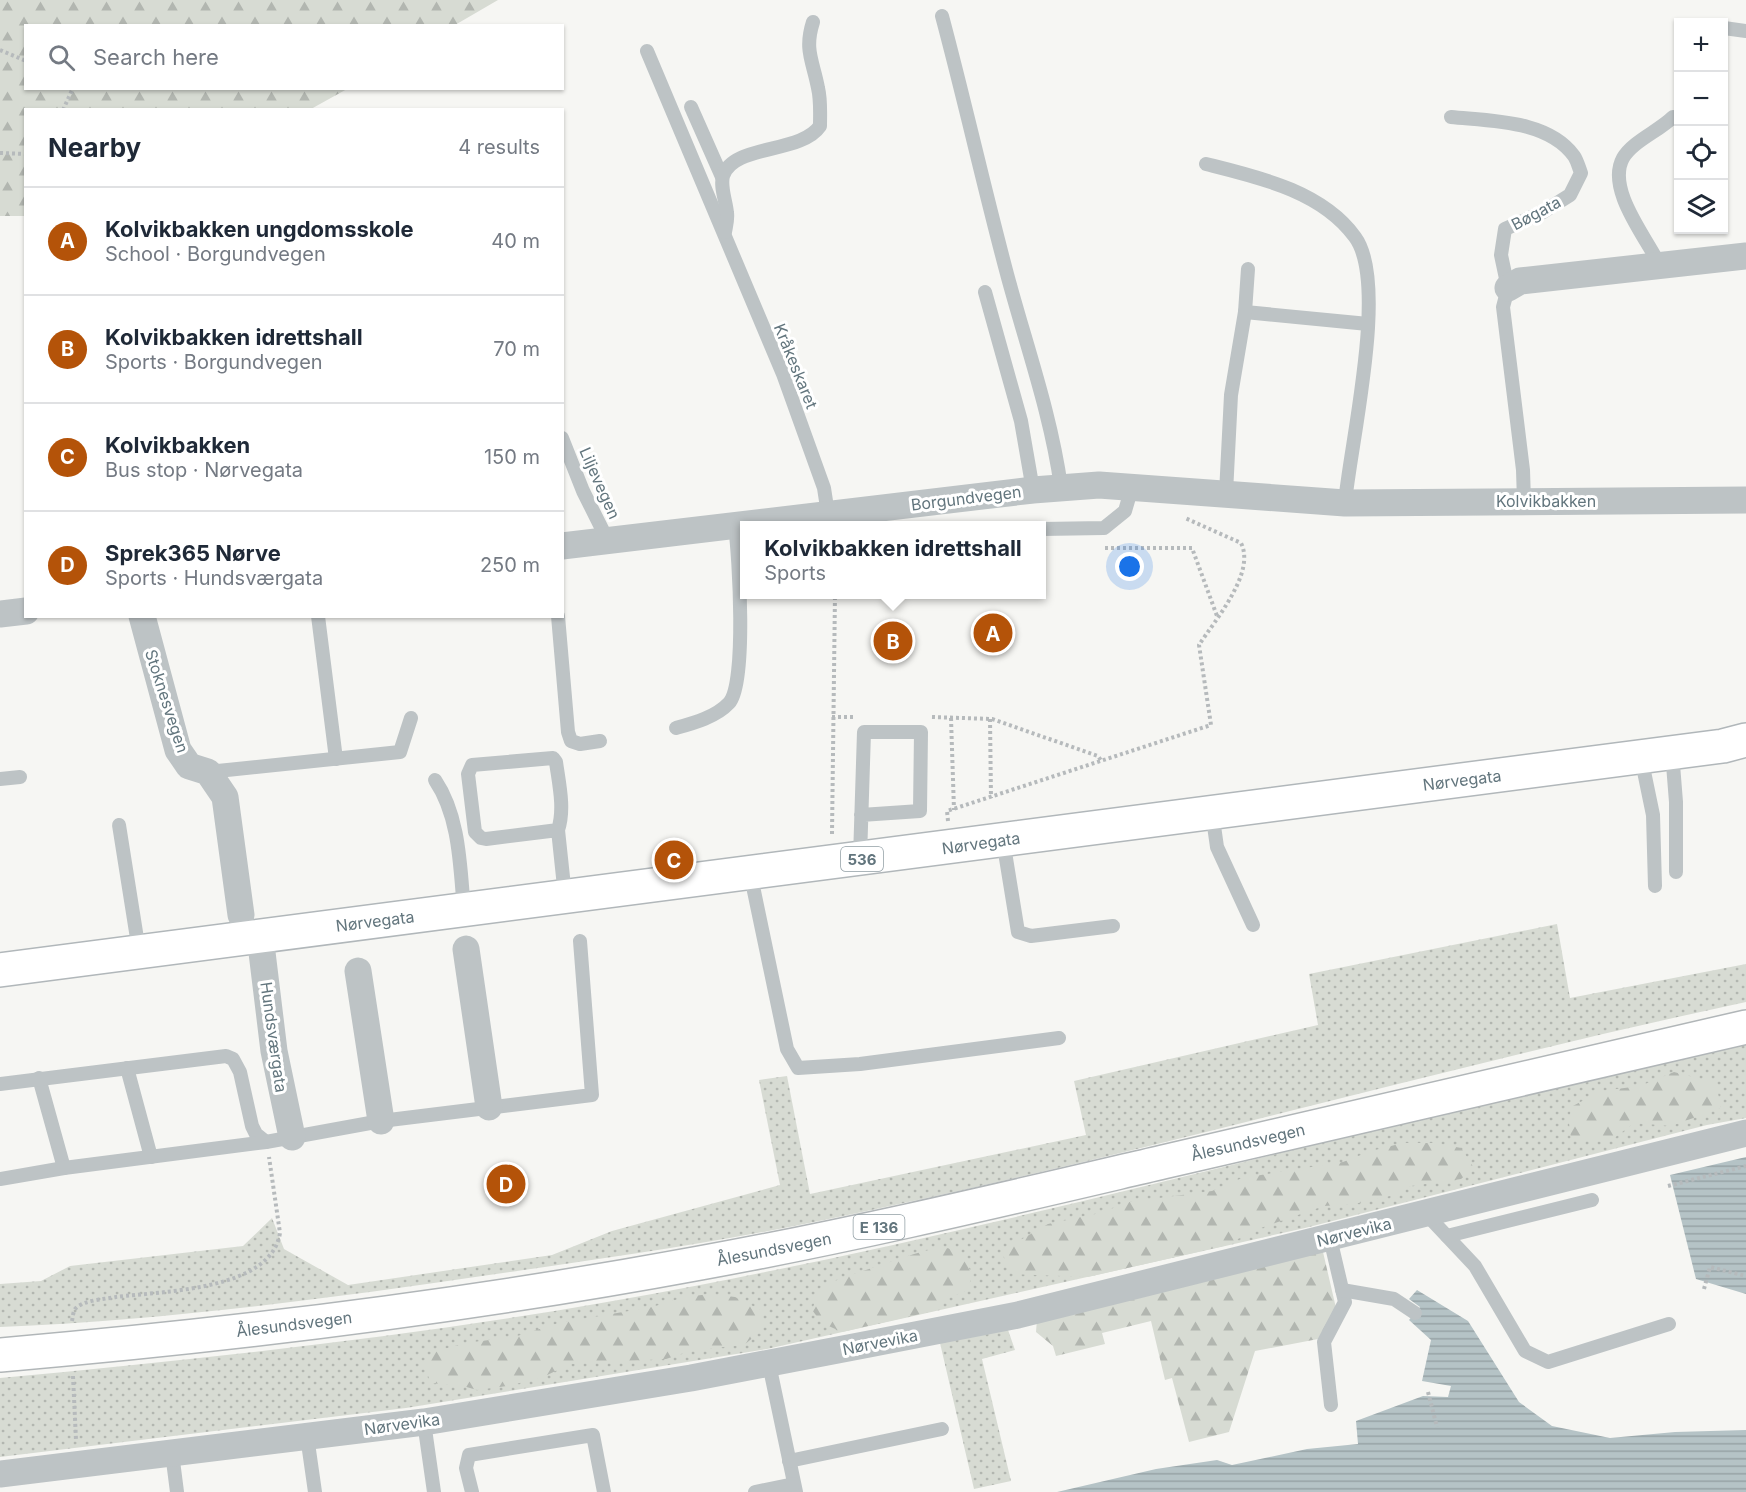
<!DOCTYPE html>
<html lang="en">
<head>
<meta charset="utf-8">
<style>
  :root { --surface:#fff; --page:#f2f2f3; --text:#1f2937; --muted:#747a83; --line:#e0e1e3; --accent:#b45309 }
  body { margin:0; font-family:Inter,sans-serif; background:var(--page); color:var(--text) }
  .controls { position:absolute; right:18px; top:18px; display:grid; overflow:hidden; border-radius:0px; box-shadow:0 2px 4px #0004 }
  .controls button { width:54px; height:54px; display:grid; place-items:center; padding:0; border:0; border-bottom:2px solid var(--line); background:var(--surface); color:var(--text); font:30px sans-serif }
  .you { position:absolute; left:1130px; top:567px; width:21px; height:21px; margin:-15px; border:4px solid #fff; border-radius:50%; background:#1a73e8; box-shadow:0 0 0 9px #1a73e833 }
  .badge { display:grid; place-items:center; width:39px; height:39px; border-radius:50%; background:var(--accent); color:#fff; font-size:20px; font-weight:700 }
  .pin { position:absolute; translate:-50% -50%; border:3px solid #fff; box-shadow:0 2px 6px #0006 }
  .popup { position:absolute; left:740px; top:521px; width:306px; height:78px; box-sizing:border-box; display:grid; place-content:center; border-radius:0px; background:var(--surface); filter:drop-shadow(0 2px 4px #0005); font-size:20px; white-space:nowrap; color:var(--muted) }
  .popup b { font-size:22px; color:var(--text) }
  .popup::after { content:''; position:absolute; left:50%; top:100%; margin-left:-12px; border:12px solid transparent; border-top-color:var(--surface) }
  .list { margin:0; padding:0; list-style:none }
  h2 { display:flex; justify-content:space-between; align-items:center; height:78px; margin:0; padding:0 24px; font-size:26px }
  h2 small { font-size:20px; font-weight:400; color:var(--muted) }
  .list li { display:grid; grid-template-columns:39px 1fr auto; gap:18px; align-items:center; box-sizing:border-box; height:108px; padding:0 24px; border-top:2px solid var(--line) }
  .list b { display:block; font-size:22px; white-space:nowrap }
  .list p { margin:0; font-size:20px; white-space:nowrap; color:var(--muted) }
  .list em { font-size:20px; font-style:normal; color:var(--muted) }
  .icon { flex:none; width:33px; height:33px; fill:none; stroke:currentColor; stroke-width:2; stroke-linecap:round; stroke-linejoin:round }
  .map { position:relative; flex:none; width:1746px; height:1492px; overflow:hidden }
  .search { position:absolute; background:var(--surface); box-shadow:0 2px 4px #0004; left:24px; top:24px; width:540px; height:66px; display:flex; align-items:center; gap:15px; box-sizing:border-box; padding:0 21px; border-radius:0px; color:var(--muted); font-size:22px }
  .panel { position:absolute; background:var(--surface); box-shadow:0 2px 4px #0004; left:24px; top:108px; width:540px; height:510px; border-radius:0px }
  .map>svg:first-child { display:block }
  .grass { fill:url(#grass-dots) }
  .forest { fill:url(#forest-firs) }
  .water { fill:url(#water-rules) }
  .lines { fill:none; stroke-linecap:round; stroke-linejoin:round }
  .primary-casing { stroke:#b1b7ba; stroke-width:36 }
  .highway-casing { stroke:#b1b6b8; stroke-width:36 }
  .path { stroke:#b6babc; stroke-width:4; stroke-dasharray:3 3; stroke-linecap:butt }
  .lane { stroke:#bdc3c5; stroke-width:14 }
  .street { stroke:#bdc3c5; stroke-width:27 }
  .primary { stroke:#fff; stroke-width:33 }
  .highway { stroke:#fff; stroke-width:33 }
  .labels { text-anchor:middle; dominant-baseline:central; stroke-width:6; stroke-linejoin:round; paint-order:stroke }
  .shield { fill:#fff; stroke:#919ea4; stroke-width:1.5 }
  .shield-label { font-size:15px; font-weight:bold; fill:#62757d }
  .street-label { font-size:16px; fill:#62757d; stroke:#fff }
</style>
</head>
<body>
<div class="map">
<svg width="1746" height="1492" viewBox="0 0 1746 1492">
  <defs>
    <pattern id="grass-dots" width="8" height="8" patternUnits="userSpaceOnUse" patternTransform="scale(1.5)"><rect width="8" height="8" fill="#d7dbd3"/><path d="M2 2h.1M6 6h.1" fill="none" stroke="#b2b6b0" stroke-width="1.8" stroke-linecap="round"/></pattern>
    <pattern id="forest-firs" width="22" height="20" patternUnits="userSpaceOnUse" patternTransform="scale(1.5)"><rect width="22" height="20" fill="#d7dbd3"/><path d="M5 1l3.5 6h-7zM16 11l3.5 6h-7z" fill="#b2b6b0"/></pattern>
    <pattern id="water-rules" width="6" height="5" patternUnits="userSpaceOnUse" patternTransform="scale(1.5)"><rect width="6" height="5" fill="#b5c3c6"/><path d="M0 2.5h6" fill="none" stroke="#97a3a6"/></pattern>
  </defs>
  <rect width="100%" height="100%" fill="#f6f6f3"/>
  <!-- grass -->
  <g class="grass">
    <path d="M1557,924L1570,998L1746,964V1002C1437,1068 1133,1157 824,1220C713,1243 600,1259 489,1275C327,1299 164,1320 0,1327V1284L41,1281L70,1266L243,1246L272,1218L284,1249L348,1285L552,1255L612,1231L780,1185L759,1080L787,1076L810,1194L1086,1135L1074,1081L1318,1025L1309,974Z"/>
    <path d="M1746,1041V1118L1707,1125L1305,1228L767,1349L406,1408L0,1457V1378C235,1356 469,1330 700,1285C1052,1217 1397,1119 1746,1041Z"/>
    <path d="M1007,1327L1015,1350L982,1359L1011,1481L974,1489L940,1343Z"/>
  </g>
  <!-- forest -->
  <g class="forest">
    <path d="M0,0H498L455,25L26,26V88L347,89L311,109L26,110L25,216H0Z"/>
    <path d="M1674,1072L1716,1083L1721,1108L1671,1126L1634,1123L1609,1142L1571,1139L1569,1123L1571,1107L1601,1091L1640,1086Z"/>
    <path d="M1403,1143H1435L1461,1148L1474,1168L1461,1179L1411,1186L1390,1196L1354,1204L1324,1206L1258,1229L1224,1246L1088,1277L1012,1274L1001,1251L1048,1224L1100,1213L1129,1202L1212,1191L1242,1178L1343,1162L1371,1151Z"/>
    <path d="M942,1247L960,1251L972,1274L968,1290L946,1299L933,1311L842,1332L822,1323L812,1310L820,1288C837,1279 851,1275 869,1269C894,1261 916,1252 942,1247Z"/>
    <path d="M1323,1252L1336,1308L1318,1339L1255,1351L1229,1432L1189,1442L1172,1378L1165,1380L1151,1321L1102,1333L1105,1344L1056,1356L1053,1346L1036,1332L1037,1319Z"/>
    <path d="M710,1294L735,1297L761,1310V1331L744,1345L693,1350L666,1359L570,1364L541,1378L507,1386L477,1390L463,1386L431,1383L424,1366L434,1352L465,1343L514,1337L559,1323L652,1307L685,1297Z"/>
  </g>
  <!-- water -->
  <g class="water">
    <path d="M1746,1157V1294L1696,1279L1670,1175Z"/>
    <path d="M1417,1290L1468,1321L1519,1402L1552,1426L1610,1438L1675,1432L1746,1430V1492H1057L1156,1469L1217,1460L1232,1465L1307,1449L1358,1444L1356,1421L1423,1396L1448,1397L1451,1386L1422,1381L1431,1340L1409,1320L1420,1307L1409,1299Z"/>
  </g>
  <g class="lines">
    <defs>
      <path id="primary" d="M0,970L1723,746L1746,740"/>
      <path id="highway" d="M0,1355C234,1335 468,1306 700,1263C855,1235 1009,1198 1163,1162C1357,1117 1551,1071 1746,1027"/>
    </defs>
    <!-- primary casing -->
    <use href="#primary" class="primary-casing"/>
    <!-- highway casing -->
    <use href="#highway" class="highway-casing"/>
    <!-- path -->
    <g class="path">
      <path d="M0,50L26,61"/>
      <path d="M63,110L73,88"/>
      <path d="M0,153L26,154"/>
      <path d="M1105,548H1192L1217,616"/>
      <path d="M832,717H853"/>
      <path d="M932,717L992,719L1098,756L1102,762"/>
      <path d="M951,718L954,810"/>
      <path d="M990,719L991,798"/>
      <path d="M948,821L947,811L1211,725L1199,645C1215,620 1256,573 1241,543L1185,518"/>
      <path d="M832,834L835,594"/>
      <path d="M1668,1186L1746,1166"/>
      <path d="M1704,1289L1710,1267L1746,1276"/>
      <path d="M72,1321C73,1316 73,1311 76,1308C84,1300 106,1299 116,1297C162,1291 271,1291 280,1233L269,1157"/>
      <path d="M73,1376L76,1440"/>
      <path d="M1428,1392L1437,1427"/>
    </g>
    <!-- lane -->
    <g class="lane">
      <path d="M942,16C965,102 984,188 1007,274C1026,345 1051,414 1061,487"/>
      <path d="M1724,28L1746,31"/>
      <path d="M647,51L783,374L824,488L828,514"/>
      <path d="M691,107L722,177"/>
      <path d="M1451,117C1490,121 1548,120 1574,156C1577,160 1579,168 1581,173L1570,195L1543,212L1505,229L1501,255L1508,288L1503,307L1523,470L1524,501"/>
      <path d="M1206,164C1258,177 1322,191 1355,237C1389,283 1350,445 1345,503"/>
      <path d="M725,232C726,226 728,219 727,213C726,201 720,187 723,176C733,144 801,154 820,126C820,113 821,100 818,88C813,61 804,50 813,22"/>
      <path d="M1659,264C1646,237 1606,189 1623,158C1633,141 1659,131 1673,117"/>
      <path d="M985,292L1021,421L1033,490"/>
      <path d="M1245,312L1368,324"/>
      <path d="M562,438L583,491L608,541"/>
      <path d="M1226,493L1231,395L1245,312L1248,269"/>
      <path d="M1042,529L1104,528L1125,511L1132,487"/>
      <path d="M318,616L336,759"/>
      <path d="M558,616L568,732L571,741L580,744L600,741"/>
      <path d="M676,728C694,723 716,717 729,703C747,684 739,555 735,526"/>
      <path d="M1672,752L1676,802V872"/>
      <path d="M1641,757L1653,815L1655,886"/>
      <path d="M208,772L400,752L411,718"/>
      <path d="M0,779L20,777"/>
      <path d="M435,780C460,817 460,867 464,910"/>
      <path d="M1212,812L1217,847L1253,925"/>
      <path d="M119,825L139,951"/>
      <path d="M558,830C565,809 559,784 556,762L553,758L472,765L468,774L475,832L481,838L486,839L558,830L565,896"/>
      <path d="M1003,840L1018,932L1031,936L1113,926"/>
      <path d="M860,858L864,732H921L920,811L861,815"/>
      <path d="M750,872L787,1049L798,1068L860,1064L1059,1038"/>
      <path d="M127,1068L151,1157"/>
      <path d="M39,1078L64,1168"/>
      <path d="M0,1084L226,1056L233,1059L240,1072L252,1126L256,1134L266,1142"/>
      <path d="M0,1179L64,1168L266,1142L381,1121L592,1095L580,941"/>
      <path d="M1427,1215L1475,1266L1525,1351L1548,1362L1669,1324"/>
      <path d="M1447,1236L1592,1200"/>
      <path d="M1330,1238L1345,1302L1324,1342L1331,1405"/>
      <path d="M1342,1290L1394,1299L1415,1313"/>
      <path d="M769,1364L796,1492"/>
      <path d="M424,1422L434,1492"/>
      <path d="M307,1436L315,1492"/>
      <path d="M172,1453L177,1492"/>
      <path d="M789,1461L942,1429"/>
      <path d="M472,1492L466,1468L469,1455L593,1435L604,1492"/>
      <path d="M755,1492L794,1484"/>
    </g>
    <!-- street -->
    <g class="street">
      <path d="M1508,288L1520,281L1746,256"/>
      <path d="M562,546L1033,490L1099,485L1345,503L1746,500"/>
      <path d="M0,614L26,611"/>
      <path d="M142,616L178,750L189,766L208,772L225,797L241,915"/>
      <path d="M260,936L274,1051L292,1137"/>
      <path d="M466,949L489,1107"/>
      <path d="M358,971L381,1121"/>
      <path d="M0,1474L424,1422L691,1378L869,1344L1018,1315L1746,1133"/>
    </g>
    <!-- primary -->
    <use href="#primary" class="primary"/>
    <!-- highway -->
    <use href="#highway" class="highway"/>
  </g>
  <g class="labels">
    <!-- shield labels -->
    <g class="shield">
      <rect x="841" y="847" width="42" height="24" rx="4.5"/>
      <rect x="853.5" y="1215" width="51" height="24" rx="4.5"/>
    </g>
    <g class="shield-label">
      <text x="862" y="859">536</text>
      <text x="879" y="1227">E 136</text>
    </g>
    <!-- street labels -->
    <g class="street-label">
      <text transform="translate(1536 213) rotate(-28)">Bøgata</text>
      <text transform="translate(796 366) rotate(68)">Kråkeskaret</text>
      <text transform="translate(600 483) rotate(66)">Liljevegen</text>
      <text transform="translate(966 498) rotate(-7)">Borgundvegen</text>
      <text x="1546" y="501">Kolvikbakken</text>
      <text transform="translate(167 701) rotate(72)">Stoknesvegen</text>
      <text transform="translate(1462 780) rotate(-7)">Nørvegata</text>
      <text transform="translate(981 843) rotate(-8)">Nørvegata</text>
      <text transform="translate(375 921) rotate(-7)">Nørvegata</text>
      <text transform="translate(274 1037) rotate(82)">Hundsværgata</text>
      <text transform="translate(1248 1142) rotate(-13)">Ålesundsvegen</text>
      <text transform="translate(1354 1232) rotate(-14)">Nørvevika</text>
      <text transform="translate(774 1249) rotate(-11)">Ålesundsvegen</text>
      <text transform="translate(294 1324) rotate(-7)">Ålesundsvegen</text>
      <text transform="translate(880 1342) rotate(-11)">Nørvevika</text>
      <text transform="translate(402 1424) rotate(-8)">Nørvevika</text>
    </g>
  </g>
</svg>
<div class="controls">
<button>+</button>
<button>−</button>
<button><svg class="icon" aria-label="locate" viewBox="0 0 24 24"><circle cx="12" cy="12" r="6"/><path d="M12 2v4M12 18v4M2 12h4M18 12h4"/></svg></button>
<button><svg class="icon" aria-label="layers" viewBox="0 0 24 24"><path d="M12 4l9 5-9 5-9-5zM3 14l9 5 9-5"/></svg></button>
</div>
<div class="you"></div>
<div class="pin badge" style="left:993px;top:633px">A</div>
<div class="pin badge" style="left:893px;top:641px">B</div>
<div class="popup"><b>Kolvikbakken idrettshall</b>Sports</div>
<div class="pin badge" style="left:674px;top:860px">C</div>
<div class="pin badge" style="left:506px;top:1184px">D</div>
<div class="search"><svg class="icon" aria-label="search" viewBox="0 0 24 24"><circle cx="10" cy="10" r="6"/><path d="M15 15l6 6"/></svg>Search here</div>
<section class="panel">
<h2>Nearby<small>4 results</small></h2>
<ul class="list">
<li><span class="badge">A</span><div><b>Kolvikbakken ungdomsskole</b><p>School · Borgundvegen</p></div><em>40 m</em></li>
<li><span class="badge">B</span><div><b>Kolvikbakken idrettshall</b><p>Sports · Borgundvegen</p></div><em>70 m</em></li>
<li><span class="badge">C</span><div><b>Kolvikbakken</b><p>Bus stop · Nørvegata</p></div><em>150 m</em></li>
<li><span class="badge">D</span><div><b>Sprek365 Nørve</b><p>Sports · Hundsværgata</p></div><em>250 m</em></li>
</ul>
</section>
</div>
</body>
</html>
